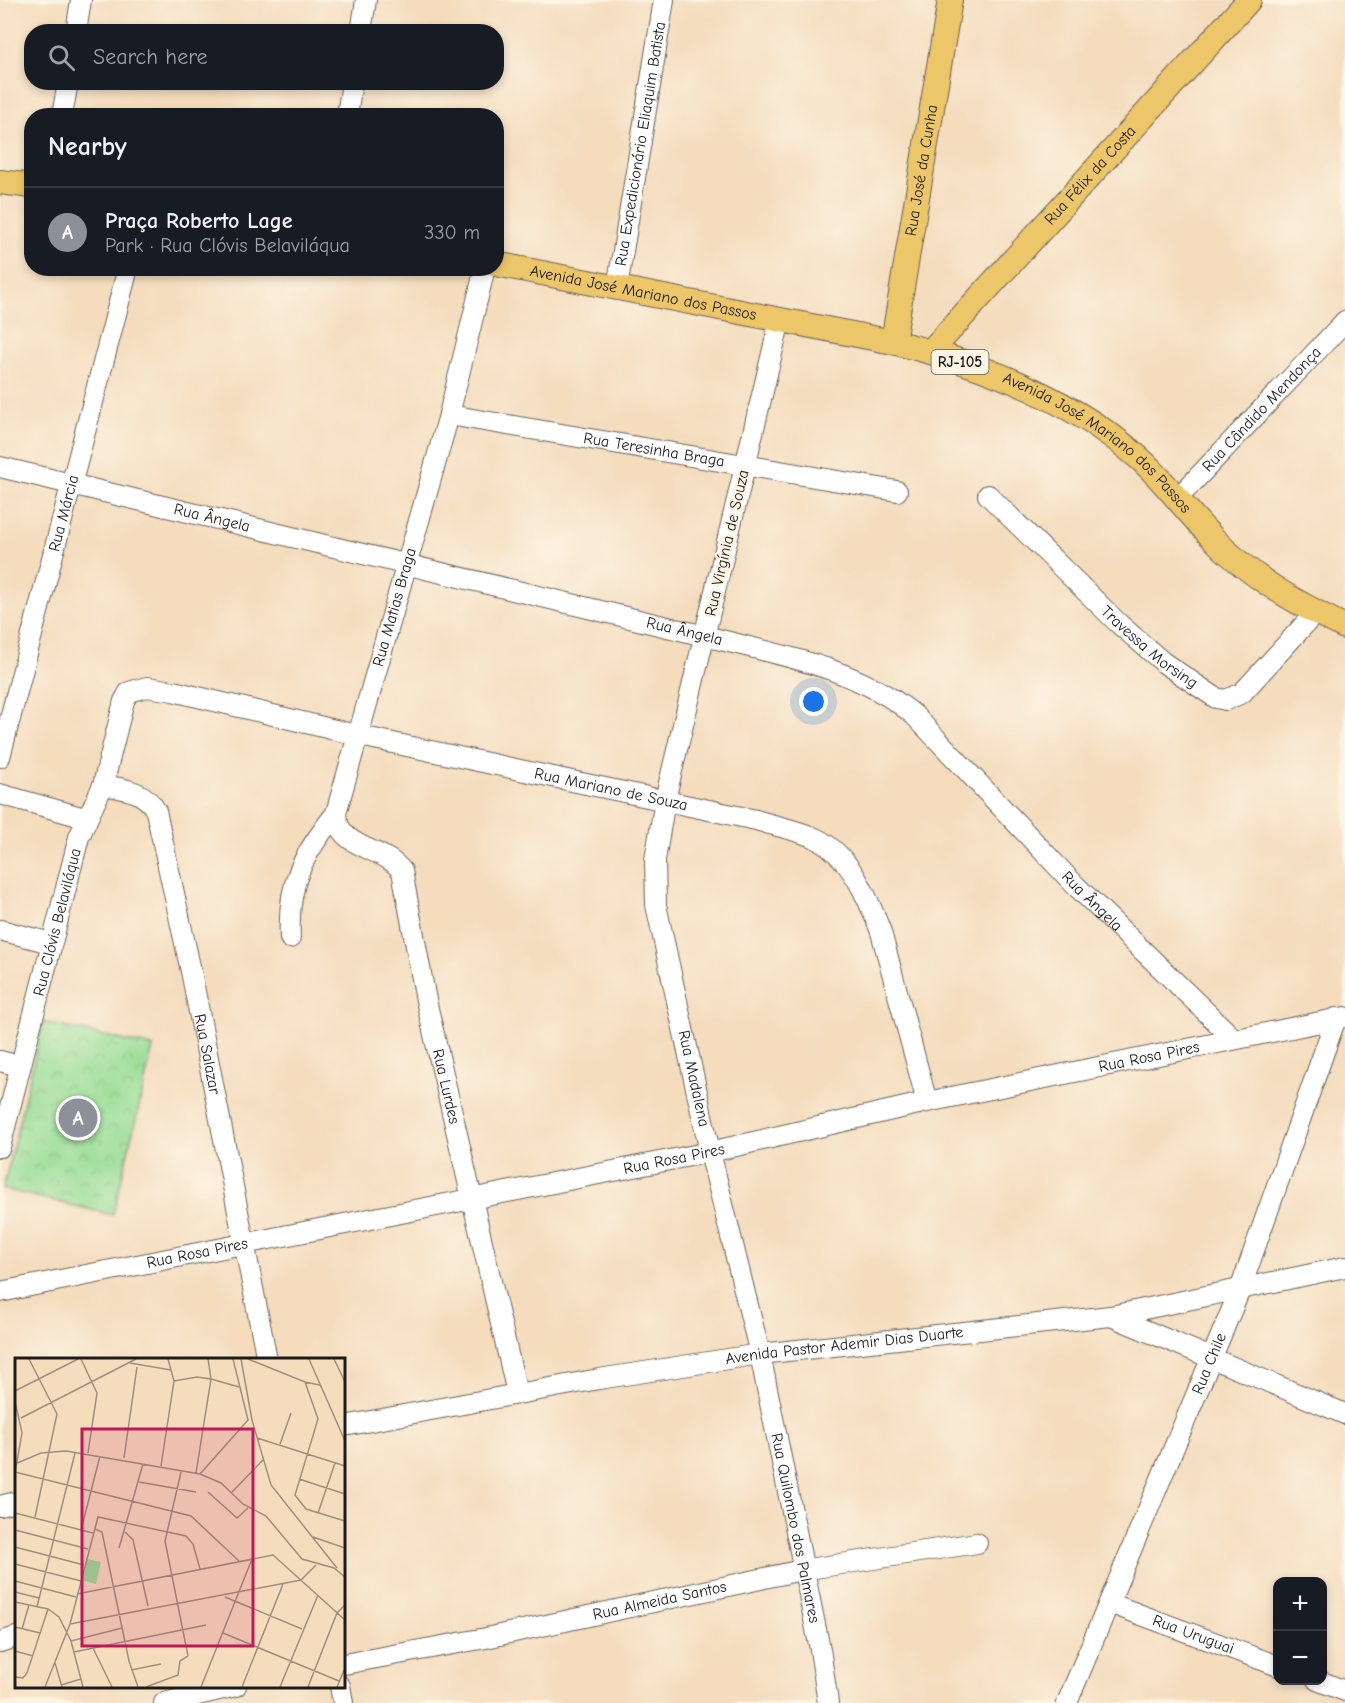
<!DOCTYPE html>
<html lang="en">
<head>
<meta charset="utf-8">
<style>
  :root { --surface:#171b24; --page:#242831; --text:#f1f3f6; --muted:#9ea1a6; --line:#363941; --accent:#8c9099 }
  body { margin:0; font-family:"Comic Neue",sans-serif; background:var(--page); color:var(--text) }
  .controls { position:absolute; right:18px; bottom:18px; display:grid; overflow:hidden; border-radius:12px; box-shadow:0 3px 9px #0003 }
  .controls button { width:54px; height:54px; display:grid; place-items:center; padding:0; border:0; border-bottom:2px solid var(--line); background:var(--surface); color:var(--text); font:30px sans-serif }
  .you { position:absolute; left:814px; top:702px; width:21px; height:21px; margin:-15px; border:4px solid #fff; border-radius:50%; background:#1a73e8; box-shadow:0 0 0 9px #1a73e833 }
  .badge { display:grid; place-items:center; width:39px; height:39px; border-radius:50%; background:var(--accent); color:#fff; font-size:20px; font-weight:700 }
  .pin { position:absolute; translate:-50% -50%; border:3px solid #fff; box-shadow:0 2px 6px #0006 }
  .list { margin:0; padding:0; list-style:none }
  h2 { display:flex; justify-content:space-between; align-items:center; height:78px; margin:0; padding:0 24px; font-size:26px }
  h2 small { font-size:20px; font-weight:400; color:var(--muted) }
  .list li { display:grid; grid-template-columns:39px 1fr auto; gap:18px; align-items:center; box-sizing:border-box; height:90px; padding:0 24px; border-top:2px solid var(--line) }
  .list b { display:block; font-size:22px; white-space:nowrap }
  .list p { margin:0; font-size:20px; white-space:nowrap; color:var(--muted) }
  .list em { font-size:20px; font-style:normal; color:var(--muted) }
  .icon { flex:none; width:33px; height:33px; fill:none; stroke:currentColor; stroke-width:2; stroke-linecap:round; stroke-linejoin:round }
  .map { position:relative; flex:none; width:1345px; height:1703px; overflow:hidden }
  .search { position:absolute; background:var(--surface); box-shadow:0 3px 9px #0003; left:24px; top:24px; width:480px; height:66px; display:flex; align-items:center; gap:15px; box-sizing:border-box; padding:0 21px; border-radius:24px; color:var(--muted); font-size:22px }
  .panel { position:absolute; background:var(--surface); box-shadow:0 3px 9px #0003; left:24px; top:108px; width:480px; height:168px; border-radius:24px }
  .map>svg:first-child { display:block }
  .park { fill:url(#park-crowns); stroke:#5a7c59; stroke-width:1.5 }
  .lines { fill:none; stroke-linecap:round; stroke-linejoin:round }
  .minor-casing { stroke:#685f54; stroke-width:22 }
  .major-casing { stroke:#685f54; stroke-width:26 }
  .minor { stroke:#fff; stroke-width:20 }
  .major { stroke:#ecc669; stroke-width:24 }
  .labels { text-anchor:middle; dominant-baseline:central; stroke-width:5; stroke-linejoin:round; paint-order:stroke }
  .shield { fill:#fcf5e5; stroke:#5f5d58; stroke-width:1.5 }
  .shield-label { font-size:15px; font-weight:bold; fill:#1c1c1c }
  .street-label { font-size:16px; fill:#1c1c1c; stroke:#fcf5e5 }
  .inset-road { fill:none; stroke:#9e8f7d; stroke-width:1.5 }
  .view { fill:#c2185b; fill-opacity:0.15; stroke:#c2185b; stroke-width:3 }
  .inset-edge { fill:none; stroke:#1c1c1c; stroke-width:3 }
</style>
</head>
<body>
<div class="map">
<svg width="1345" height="1703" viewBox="0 0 1345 1703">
  <defs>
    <pattern id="park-crowns" width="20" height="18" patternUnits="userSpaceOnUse" patternTransform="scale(1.5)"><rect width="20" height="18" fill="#98dd96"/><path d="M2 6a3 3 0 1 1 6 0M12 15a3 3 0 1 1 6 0" fill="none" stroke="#82bd81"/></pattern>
  </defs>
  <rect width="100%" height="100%" fill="#fcf5e5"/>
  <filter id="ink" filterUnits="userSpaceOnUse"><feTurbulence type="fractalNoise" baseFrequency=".0167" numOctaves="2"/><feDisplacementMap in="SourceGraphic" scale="12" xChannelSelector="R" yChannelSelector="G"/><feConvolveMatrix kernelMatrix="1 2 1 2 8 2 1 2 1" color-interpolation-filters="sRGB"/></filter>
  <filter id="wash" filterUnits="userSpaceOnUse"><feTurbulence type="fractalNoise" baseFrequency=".008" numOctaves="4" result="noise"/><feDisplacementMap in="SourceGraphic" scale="24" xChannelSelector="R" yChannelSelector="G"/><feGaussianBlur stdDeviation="1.35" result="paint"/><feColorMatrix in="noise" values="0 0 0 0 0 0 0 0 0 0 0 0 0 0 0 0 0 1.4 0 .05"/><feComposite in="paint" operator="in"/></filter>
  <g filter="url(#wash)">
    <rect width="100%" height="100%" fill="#f4dcbd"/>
    <!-- park -->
    <path class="park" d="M43,1022L153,1047L113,1215L3,1189Z"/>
  </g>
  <g filter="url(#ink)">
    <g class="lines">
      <defs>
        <g id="minor">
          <path d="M76,32L81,0"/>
          <path d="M361,32L366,0"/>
          <path d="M62,116L68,82"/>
          <path d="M347,116L352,82"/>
          <path id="s1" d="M617,288L664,0"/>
          <path id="s2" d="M780,320L665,800L655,860L656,905L710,1152L760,1354L820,1649L828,1703"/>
          <path id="s3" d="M449,415L897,491"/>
          <path id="s4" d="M0,467L705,636C774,654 857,667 914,715L1076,886L1234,1039"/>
          <path id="s5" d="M988,495L1118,623L1164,663L1216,698L1226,700L1242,693L1316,612"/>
          <path id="s6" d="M1178,498L1345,321"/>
          <path id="s7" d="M0,757L128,268"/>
          <path id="s8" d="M103,785C124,789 145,790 156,811L191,971L267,1360"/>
          <path d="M0,794L85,818"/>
          <path id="s9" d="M336,813C338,850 383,846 402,871L426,1000L517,1393"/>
          <path d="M0,930L51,943"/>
          <path id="s10" d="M290,938C287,881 303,856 336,813L449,415L485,268"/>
          <path d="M0,1061L19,1066"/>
          <path id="s11" d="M0,1147L79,837L103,785L124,701L129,692L147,687L173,691L360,736L756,820C775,826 797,830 815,838C850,854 868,898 881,932L927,1102"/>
          <path id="s12" d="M0,1292L710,1152L927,1102L1345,1017"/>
          <path d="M1111,1316L1345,1414"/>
          <path id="s13" d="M344,1426L599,1379L760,1354L1111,1316L1345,1267"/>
          <path d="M0,1506L16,1502"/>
          <path id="s14" d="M1109,1603L1278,1666"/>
          <path d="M0,1642L16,1637"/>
          <path id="s15" d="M344,1664L486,1638L802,1570L977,1543"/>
          <path d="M1317,1680L1345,1691"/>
          <path d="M340,1686L343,1703"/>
          <path d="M164,1703L236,1686"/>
          <path id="s16" d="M1067,1703L1240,1290L1336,1018"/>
        </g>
        <g id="major">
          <path d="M0,182L32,186"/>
          <path id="s17" d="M496,264L893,342C979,363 1071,398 1139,458C1165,481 1185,510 1210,535C1249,577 1295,602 1345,627"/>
          <path id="s18" d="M893,342L950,0"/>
          <path id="s19" d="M931,351L1249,0"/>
        </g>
      </defs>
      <!-- minor casing -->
      <use href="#minor" class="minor-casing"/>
      <!-- major casing -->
      <use href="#major" class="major-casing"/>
      <!-- minor -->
      <use href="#minor" class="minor"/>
      <!-- major -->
      <use href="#major" class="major"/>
    </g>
  </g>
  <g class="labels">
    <!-- shield labels -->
    <rect class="shield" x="931.5" y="350" width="57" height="24" rx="4.5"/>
    <g class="shield-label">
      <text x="960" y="362">RJ-105</text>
    </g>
    <!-- street labels -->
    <g class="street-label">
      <text stroke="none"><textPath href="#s1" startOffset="146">Rua Expedicionário Eliaquim Batista</textPath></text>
      <text stroke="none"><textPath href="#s18" startOffset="174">Rua José da Cunha</textPath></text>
      <text stroke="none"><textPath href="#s19" startOffset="237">Rua Félix da Costa</textPath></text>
      <text stroke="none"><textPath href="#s17" startOffset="150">Avenida José Mariano dos Passos</textPath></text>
      <text stroke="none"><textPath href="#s6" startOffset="122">Rua Cândido Mendonça</textPath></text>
      <text stroke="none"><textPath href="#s17" startOffset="636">Avenida José Mariano dos Passos</textPath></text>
      <text stroke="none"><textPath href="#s3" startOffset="208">Rua Teresinha Braga</textPath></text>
      <text stroke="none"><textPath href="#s7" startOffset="252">Rua Márcia</textPath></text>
      <text stroke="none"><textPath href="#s4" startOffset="218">Rua Ângela</textPath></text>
      <text transform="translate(727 543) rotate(-77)">Rua Virgínia de Souza</text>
      <text stroke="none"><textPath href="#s10" startOffset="351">Rua Matias Braga</textPath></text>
      <text stroke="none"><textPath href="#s4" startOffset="704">Rua Ângela</textPath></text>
      <text stroke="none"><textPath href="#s5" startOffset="222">Travessa Morsing</textPath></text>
      <text stroke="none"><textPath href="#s11" startOffset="968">Rua Mariano de Souza</textPath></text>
      <text stroke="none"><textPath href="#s4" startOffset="1208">Rua Ângela</textPath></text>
      <text stroke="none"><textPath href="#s11" startOffset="232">Rua Clóvis Belaviláqua</textPath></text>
      <text stroke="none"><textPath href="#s8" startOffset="310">Rua Salazar</textPath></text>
      <text stroke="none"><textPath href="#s12" startOffset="1173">Rua Rosa Pires</textPath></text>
      <text stroke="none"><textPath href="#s2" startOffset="777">Rua Madalena</textPath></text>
      <text stroke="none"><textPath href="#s9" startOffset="312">Rua Lurdes</textPath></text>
      <text stroke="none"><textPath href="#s12" startOffset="687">Rua Rosa Pires</textPath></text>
      <text stroke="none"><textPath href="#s12" startOffset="201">Rua Rosa Pires</textPath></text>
      <text stroke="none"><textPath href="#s13" startOffset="507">Avenida Pastor Ademir Dias Duarte</textPath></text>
      <text stroke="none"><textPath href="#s16" startOffset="368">Rua Chile</textPath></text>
      <text stroke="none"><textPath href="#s2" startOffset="1238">Rua Quilombo dos Palmares</textPath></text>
      <text stroke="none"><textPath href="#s15" startOffset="322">Rua Almeida Santos</textPath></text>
      <text stroke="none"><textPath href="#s14" startOffset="90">Rua Uruguai</textPath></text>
    </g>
  </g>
  <!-- overview -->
  <g transform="translate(15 1358)">
    <rect width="330" height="330" fill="#f4dcbd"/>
    <path d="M72,201L86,204L81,226L67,222Z" fill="#98dd96"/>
    <path class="inset-road" d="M14,1L42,56L20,159M66,1L82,35L73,95M226,1L237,62L256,127L322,210M233,1L290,24L305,27M294,1L330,83M319,1L330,24M115,5L156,12M159,23L182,19L196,21L193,1M290,24L303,61L280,137L291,151L330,163M0,33L63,1M0,43L7,75L0,115M6,60L121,1M242,80L330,108M265,86L276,55M109,100L122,9M0,106L26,95L51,93L185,116L206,125L228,146L251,158L287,201L319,210L330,219M146,108L159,23L153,1M0,114L176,158L224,203M181,115L196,21L224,29M185,116L233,62L218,1M284,121L330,136M124,124L181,134M193,134L222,160L233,150M217,134L248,102M0,155L78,175M303,155L320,105M80,171L87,174L114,303L123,329M0,172L73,191M66,172L85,98M110,174L118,182L133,248M298,179L330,190M0,189L69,207M104,190L128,106M0,206L66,223M0,223L61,239M0,234L24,240M62,236L258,197L330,262M210,239L287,271M0,244L33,251L44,259L56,283L68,329M22,249L60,95M55,266L286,222L301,207M0,269L25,275M7,271L14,247M208,275L324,323M56,283L107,270M78,290L97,329M0,293L18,298M59,294L191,267M40,305L47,329M116,312L146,306M0,319L8,320L12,315L33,251M46,327L66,321M30,329L55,266L83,159L171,178L178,186L185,211M131,329L163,317L165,303L173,298L150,183L166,114M186,329L237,201M227,329L268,226M265,329L303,237M293,329L322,255L330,247M322,329L330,310"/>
    <path class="view" d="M67,71H238V288H67Z"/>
    <rect width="330" height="330" class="inset-edge"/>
  </g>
</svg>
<div class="controls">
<button>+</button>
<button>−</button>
</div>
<div class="you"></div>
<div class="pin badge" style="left:78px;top:1118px">A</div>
<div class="search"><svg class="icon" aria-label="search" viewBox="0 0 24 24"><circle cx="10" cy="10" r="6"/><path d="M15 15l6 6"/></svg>Search here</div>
<section class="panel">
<h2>Nearby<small></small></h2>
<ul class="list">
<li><span class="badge">A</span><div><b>Praça Roberto Lage</b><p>Park · Rua Clóvis Belaviláqua</p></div><em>330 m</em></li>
</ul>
</section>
</div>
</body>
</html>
